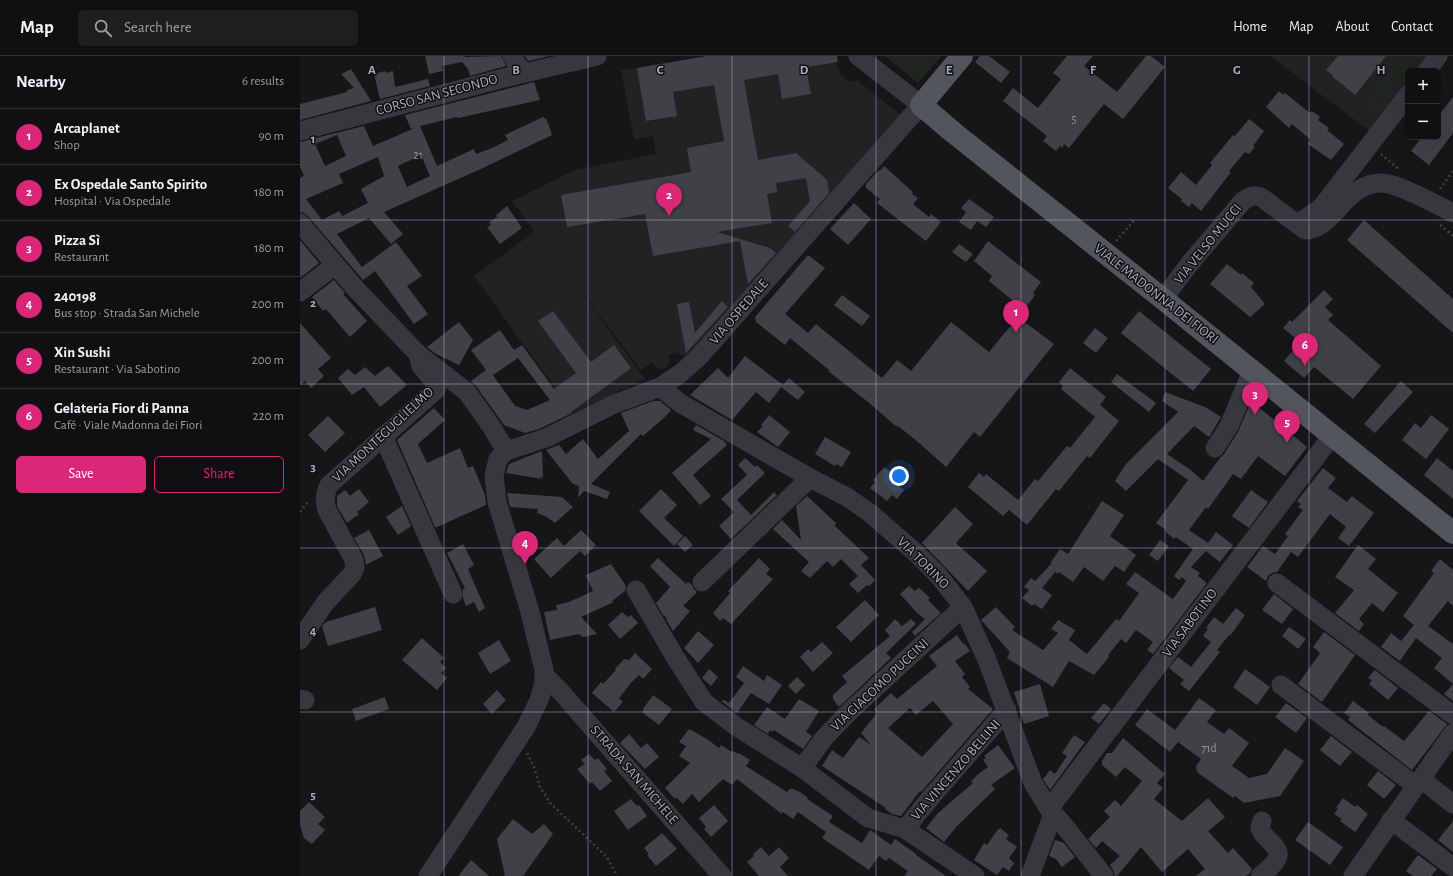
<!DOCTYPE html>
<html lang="en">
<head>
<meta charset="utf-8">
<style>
  :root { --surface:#101012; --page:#1e1e20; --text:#f1f3f6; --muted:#9c9d9f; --line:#303032; --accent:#db2777 }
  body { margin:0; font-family:"Alegreya Sans",sans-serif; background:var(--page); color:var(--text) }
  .controls { position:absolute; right:12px; top:12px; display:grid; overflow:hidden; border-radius:6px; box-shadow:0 4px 16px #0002 }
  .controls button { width:36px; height:36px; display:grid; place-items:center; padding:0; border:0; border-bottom:1px solid var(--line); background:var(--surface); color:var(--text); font:20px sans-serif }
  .you { position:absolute; left:599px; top:420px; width:14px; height:14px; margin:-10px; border:3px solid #fff; border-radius:50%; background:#1a73e8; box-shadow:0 0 0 6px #1a73e833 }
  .badge { display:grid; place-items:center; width:26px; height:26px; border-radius:50%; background:var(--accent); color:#fff; font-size:13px; font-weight:700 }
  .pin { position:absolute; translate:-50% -33px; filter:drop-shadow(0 1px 2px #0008) }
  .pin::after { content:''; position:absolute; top:21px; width:14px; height:12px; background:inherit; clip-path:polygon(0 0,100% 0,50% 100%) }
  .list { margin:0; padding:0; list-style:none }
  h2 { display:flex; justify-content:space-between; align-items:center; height:52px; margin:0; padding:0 16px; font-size:17px }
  h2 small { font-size:13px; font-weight:400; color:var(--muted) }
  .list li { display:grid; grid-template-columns:26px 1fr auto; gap:12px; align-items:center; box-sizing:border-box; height:56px; padding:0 16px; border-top:1px solid var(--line) }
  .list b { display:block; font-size:15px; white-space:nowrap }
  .list p { margin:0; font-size:13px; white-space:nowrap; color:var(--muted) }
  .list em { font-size:13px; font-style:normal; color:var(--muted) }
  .actions { display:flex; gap:8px; padding:12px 16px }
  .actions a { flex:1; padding:9px 0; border:1px solid var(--accent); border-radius:6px; text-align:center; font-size:14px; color:var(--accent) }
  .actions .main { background:var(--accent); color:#fff }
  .icon { flex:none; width:22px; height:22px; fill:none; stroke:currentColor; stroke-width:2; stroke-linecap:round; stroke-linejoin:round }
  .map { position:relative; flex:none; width:1153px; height:820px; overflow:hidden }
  header { display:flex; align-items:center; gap:24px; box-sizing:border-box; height:56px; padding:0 20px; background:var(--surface); border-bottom:1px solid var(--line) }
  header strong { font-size:19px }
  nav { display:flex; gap:22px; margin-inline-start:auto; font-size:14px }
  .search { width:280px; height:36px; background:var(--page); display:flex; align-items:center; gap:10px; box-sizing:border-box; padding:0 14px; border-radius:6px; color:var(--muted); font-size:15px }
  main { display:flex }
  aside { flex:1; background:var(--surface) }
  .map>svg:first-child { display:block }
  .built { fill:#222225 }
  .green { fill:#1e261f }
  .building { fill:#404145; fill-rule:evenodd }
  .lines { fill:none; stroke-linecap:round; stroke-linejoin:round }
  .path { stroke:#3d3f44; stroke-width:2.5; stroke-dasharray:2 3; stroke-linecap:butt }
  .minor { stroke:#37383d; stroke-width:19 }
  .major { stroke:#53555c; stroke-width:22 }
  .grid { fill:none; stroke:#a8adb8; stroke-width:1; stroke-opacity:0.55 }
  .labels { text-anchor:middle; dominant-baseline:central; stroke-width:3; stroke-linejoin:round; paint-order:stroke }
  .number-label { font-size:12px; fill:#8e929b }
  .street-label { font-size:14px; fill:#a8adb8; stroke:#111113 }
  .grid-label { font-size:13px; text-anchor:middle; font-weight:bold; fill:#a8adb8; stroke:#111113; stroke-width:3; stroke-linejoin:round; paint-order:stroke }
</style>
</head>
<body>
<header>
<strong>Map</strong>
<div class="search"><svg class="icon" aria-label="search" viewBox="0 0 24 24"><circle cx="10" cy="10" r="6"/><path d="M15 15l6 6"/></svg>Search here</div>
<nav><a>Home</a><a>Map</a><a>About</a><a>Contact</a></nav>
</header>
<main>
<aside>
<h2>Nearby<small>6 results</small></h2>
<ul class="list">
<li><span class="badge">1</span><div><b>Arcaplanet</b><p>Shop</p></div><em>90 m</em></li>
<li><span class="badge">2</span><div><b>Ex Ospedale Santo Spirito</b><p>Hospital · Via Ospedale</p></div><em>180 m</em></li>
<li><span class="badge">3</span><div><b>Pizza Sì</b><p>Restaurant</p></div><em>180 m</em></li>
<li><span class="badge">4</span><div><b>240198</b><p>Bus stop · Strada San Michele</p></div><em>200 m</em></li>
<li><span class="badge">5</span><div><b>Xin Sushi</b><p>Restaurant · Via Sabotino</p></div><em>200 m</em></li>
<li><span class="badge">6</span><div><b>Gelateria Fior di Panna</b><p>Café · Viale Madonna dei Fiori</p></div><em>220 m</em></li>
</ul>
<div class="actions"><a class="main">Save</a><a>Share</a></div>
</aside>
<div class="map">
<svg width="1153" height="820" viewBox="0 0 1153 820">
  <rect width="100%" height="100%" fill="#161618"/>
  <!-- built -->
  <g class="built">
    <path d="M407,0H525L539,11V18L550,26L557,24L602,60L391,299H380L378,296L368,299L370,304L367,311L362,313L355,311L352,306L341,314L265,214L345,323L273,357L174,220L235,175L212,145L275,114L356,98L353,80L334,84L321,14L337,12Z"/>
    <path d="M970,0H1131L1120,15H1108V30L1072,77Z"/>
  </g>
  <!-- green -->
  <g class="green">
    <path d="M585,0H641L618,27Z"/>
    <path d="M1102,0H1118L1075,54L1065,46Z"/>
  </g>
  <!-- building -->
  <g class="building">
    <path d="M125,0H165V1L201,0L206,10L170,20L168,13L162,6L142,10L143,15L129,18Z"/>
    <path d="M225,0H249L228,5Z"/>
    <path d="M407,0H537L538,6L506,11L511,38L482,43L478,18L444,24L458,104L496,97L527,124L529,137L495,176L488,170L510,145L506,122L476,127L477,136L467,138L472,167L417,176L470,192L476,197L448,228L440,185L353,200L345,158L267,171L261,139L391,116L387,92L424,85L414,29L373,36L377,60L346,65L337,12Z"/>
    <path d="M680,0H689L710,16L701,27L675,6Z"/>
    <path d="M767,0H793L784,10L817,36L846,0H851L865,11L823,63L804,48L769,92L764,88L762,92L760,90L756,95L743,85L747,80L703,45L713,32L738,52L761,23L753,17Z"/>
    <path d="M1038,0H1086L1055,39L1032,20L1033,19L1026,14Z"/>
    <path d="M51,13L71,45L0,64V48L47,36V34L54,32L41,18Z"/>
    <path d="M85,15L86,17L93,15L95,31L128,23L130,30L80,43L74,18Z"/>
    <path d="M234,26L240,44L158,62L157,61L120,70L137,110L174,93L176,98L192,92L208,84L205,79L243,61L247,64L252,79L183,112L84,156L103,178L91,188L69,162L37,178L62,211L96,186L122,220L107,230L128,258L114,268L75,215L63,224L8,160L4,157L0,156V122L4,120L0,111V86L64,70L73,90L115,72L111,73L105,59ZM37,79L46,100L25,110L15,88ZM121,99L130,120L107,131L98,110ZM78,101L84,120L61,133L68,147L42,160L39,155L22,164L6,143L43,127L39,118Z"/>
    <path d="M979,35L983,39L985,37L1010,57L1012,55L1020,61L1018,64L1029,72L1027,74L1044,88L1031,104L1008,88L1011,84L992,68L989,72L966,51Z"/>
    <path d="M1153,41V77L1129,109L1111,95L1122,81H1138V60Z"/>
    <path d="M949,63L964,75L953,90L955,91L949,98L945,96L929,115L931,116L901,155L892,147L889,151L881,145L882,143L868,132L881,116L896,129L912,109L910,107L933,79L935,80Z"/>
    <path d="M584,110L613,136L612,138L618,142L613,148L629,161L631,158L641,166L626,185L577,147L580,143L566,132V128L579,114L580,115Z"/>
    <path d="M669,143L694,161L686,171L677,165L671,174L659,166L666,156L661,152Z"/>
    <path d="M554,147L571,163L548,189L530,173Z"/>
    <path d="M207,150L222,172L200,188L187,171L191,169L189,166L197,161L196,159Z"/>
    <path d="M1064,164L1153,243V277L1047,184Z"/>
    <path d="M0,184L19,207L0,222Z"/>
    <path d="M688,185L741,226L733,237L735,239L724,254L689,225L692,220L674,205Z"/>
    <path d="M659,188L673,198L666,206L652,196Z"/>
    <path d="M508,199L525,212L485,258L508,277L516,268L582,322L597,304L611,315L651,266L689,296L718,261L754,288L680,381L674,376L646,411L618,386L598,370L597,371L568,346L528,315L529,314L490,282L485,289L456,266L455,261Z"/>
    <path d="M927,208L941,219L942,217L954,227L951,231L965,248L950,261L910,228Z"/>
    <path d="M34,224L45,237L43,238L67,265L50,281L26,253L23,255L12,241Z"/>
    <path d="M1024,234L1033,243L1025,251L1033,259L1028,264L1081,310L1053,343L1014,311L1004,322L984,305L1000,286L983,272L990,264L992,266Z"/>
    <path d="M542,239L570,260L562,270L534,249Z"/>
    <path d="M422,245L428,251L386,297L377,248L389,246L395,277Z"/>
    <path d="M253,255L291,306L314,289L331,312L271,356L272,357L239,373L225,377L204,369L176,330L171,325L186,314L171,294L200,274L214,294L222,289L254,333L276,317L238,265ZM218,302L250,344L227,354L215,350L193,319Z"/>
    <path d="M839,255L911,313L893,335L821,277Z"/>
    <path d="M159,266L173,284L159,309L136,298L127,291Z"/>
    <path d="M0,267L31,302L18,313L24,320L11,332L5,325L0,329Z"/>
    <path d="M795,272L808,282L796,297L783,287Z"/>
    <path d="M445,300L483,329L469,347L456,336L432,364L390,339L418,312L428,322Z"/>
    <path d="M88,310L107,329L80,351L64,331L52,339L38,322L48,313L55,319L65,311L75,320Z"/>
    <path d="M770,312L806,341L800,349L819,365L790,402L787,400L759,435L756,433L727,469L709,454L703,460L668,431L679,417L684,421L686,418L718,444L735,423L738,425L767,390L770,392L795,361L761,333L763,330L759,326Z"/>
    <path d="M817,318L856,347L849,356L811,326Z"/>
    <path d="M489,322L505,336L498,344L481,331Z"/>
    <path d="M1101,325L1113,336L1075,377L1064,368Z"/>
    <path d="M865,336L905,351L921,361L909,381L894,370L867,398L892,415L903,425L920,402L924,398L938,376L951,345L1007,391L985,420L958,400L941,423L933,418L908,453L906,451L889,474L908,487L916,476L933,489L920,506L906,495L891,511L900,517L898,520L907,527L853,598L847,594L853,586L836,574L826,587L821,583L809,598L808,600L809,601L794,619L769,605L753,631L707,602L710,596L681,564L696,551L715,571L712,574L743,594L758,577L751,573L758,564L775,574L769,584L787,598L816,563L819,565L839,537L826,528L835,516L873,543L886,525L882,521L879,524L874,520L893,493L876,481L874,483L865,475L866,474L856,467L888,424L858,403L826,435L815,425L826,408L878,356L862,345Z"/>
    <path d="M353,345H360L371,354L367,359L343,380L341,378L291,428L310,436L307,443L284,435L278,442L279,430L273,428L246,394L259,389L266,398L283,383L298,403L329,375L321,357Z"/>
    <path d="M134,352L145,364L118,388L127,407L160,392L168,412L173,410L185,439L186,449L137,471H135L97,384Z"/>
    <path d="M469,359L490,376L478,391L457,376L463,370L461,369Z"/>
    <path d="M1131,359L1149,373L1126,403L1102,384L1115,367L1121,372Z"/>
    <path d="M28,360L45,377L25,396L8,379Z"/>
    <path d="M396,369L424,385L427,389L393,419L411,440L400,449L372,417L411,383L393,374Z"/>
    <path d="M525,381L551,396L542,411L536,408L535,410L515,398Z"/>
    <path d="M242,395L243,422L239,420L242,423L206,417L209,408Z"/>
    <path d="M445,402L455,411L457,409L465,417L437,444L451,459L474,436L477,439L431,483L419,470L434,456L421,443L447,419L438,409Z"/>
    <path d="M1137,402L1153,415V443L1124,419Z"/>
    <path d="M584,411L603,425L599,430L604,434L597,443L592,439L587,445L570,432L575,426L573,424Z"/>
    <path d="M1023,412L1036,422L1028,432L1047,446L1052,440L1074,457L1049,490L1038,482L1046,471L1030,458L998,501L991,496L977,516L972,517L968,520L966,525L947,511L963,490L975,498L988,480L985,478L1003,454L998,451L1001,448L997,445Z"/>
    <path d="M59,433L69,446L57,456L59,458L47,467L37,450V440L45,434L50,440Z"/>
    <path d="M361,433L377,449L364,462L383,480L374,490L339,455Z"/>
    <path d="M951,434L968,446L949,472L932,460Z"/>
    <path d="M207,437L262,441L273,451L255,467L247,461L237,457L238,453L210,451Z"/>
    <path d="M507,440L536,467L535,470L569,502L561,509L575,524L569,530L567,529L558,537L549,528L558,520L541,503L533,511L527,505L510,522L501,515L509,506L473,473L482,464L501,484L496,450Z"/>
    <path d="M802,445L824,459L810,480L836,499L824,516L815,510L803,525L784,511L773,526L759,516L758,518L755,516L742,532L752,539L742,553L734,548L732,550L722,542L729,534L724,531L731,522L735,525L751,508V506L760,493L768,498Z"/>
    <path d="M102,450L111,470L98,479L86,461Z"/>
    <path d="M655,451L673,468L656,487L687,515L668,535L622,487Z"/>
    <path d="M69,474L83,500L66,509L64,499L54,482Z"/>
    <path d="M281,474L296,489L285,500L280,495L251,522L234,503L257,482L264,490Z"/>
    <path d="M385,480L393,489L385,496L377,488Z"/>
    <path d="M860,484L869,490L858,505L849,499Z"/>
    <path d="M163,488L174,509L168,513L185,552L179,556L174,546L166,550L163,542V533L165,532L147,497Z"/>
    <path d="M1058,489L1076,503L1068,513L1098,537L1083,556L1072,547L1059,563L1064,568L1059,575L1035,557L1054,534L1035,521Z"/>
    <path d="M358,502L386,528L388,526L391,528L394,533L397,536L383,550L390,555L373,575L366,563L367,562L363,559L356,547L370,531L350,510Z"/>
    <path d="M459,502L470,513L466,518L473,523L431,568L423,562L420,565L413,557L430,537L428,535Z"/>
    <path d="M1140,503L1153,514V550L1148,545L1128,570L1153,588V645L1144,638L1153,628L1134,612L1142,602L1116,582L1100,605L1081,591L1091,577L1101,585L1114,569L1103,560L1134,517L1131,515Z"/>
    <path d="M311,508L326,530L325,535L312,545L314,546L281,561L297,578L283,581L279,578L250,584L244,556L257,554L256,549L269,546L293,535L286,519Z"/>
    <path d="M609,530L615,535L619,532L630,542L628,544L641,557L615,580L612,576L625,563L617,557L600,538Z"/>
    <path d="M974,538L993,553L982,568L962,554Z"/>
    <path d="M565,544L579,559L551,586L536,571Z"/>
    <path d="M75,551L82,574L28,590L22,570L26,566Z"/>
    <path d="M936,552L945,559L930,580L929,579L917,594L920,596L889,635L880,628L884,624L869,612L878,601L891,611L911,586L903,580L908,573L906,572L914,561L923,568Z"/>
    <path d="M322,556L328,561L331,559L338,567L320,583L308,569Z"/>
    <path d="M595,563L602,570L611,563L616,568L586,597L591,602L539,651L533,643V639L547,626L542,620L590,580L585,574Z"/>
    <path d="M989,571L1006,583L998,593L982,580Z"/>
    <path d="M398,575L414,589L398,607L384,592Z"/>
    <path d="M1024,576L1055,599L1022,646L998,628L1020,597L1013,591Z"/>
    <path d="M657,579L663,588L664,587L670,595L655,605L665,618L662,621L670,631L668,633L693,653L621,736L620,735L601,760L592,758L585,753L586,752L522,710L532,694L543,702L559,681L571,689L561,677L577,657L574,653L591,637L597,643L637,610L629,600ZM633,645L653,668L622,701L588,672L610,652L616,659Z"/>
    <path d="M122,582L144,602L140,606L146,612L141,617L147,622L137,634L102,604Z"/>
    <path d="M199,584L211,605L190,618L178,597Z"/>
    <path d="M522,586L533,597L513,616L500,601L508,593L511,596Z"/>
    <path d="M335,597L352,613L343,623L339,619L331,627L319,642L323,646L314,656L292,637L301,626L303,628L316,614L315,613L324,603L329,604Z"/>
    <path d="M443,610L464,625L467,619L482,629L469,648L451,637L437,657L421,645L424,644L429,647L444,627L436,621Z"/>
    <path d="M409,613L418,621L411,630L402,622Z"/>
    <path d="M945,613L970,631L957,649L933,631Z"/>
    <path d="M1075,614L1098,632L1088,644L1069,628L1072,624L1068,622Z"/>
    <path d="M497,621L505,629L496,638L488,630Z"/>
    <path d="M740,628L749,660L724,668L714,636Z"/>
    <path d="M197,634L206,644L192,658L183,648Z"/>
    <path d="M353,639L372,653L359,669L343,657V653Z"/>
    <path d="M85,641L89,653L56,665L52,653Z"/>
    <path d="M899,642L916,654L907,666L924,678L929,672L949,687L932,710L949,722L967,718L985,692L1004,705L980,740L944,747L935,740L933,742L897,716L896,710L901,703L878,686L870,696L835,669L847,653L875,674Z"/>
    <path d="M499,643L519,655L506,676L512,680L503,693L474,674L472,676L470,674L468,678L454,669L467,651L485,663Z"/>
    <path d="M1053,645L1069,657L1068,659L1083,671L1084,670L1104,685L1129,655L1147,668L1112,714L1048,664L1050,661L1044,657Z"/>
    <path d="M804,647L811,653L799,668L791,662Z"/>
    <path d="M986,647L1007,662L996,677L975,661Z"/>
    <path d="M389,673L407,683L419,692L421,689L432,696L433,695L438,698L439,697L450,704L446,710L487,736L491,732L500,736L508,742L507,743L533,760L529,766L562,787L570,774L591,789L595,783L616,798V799L646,820H604L608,815L589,802L586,805L579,800L569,814L522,782L526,776L498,756L493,763L483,756L482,758L437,723L432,729L423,723L399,746L392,738L383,748L376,741L375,743L365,732L390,707L379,700L386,690L379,686Z"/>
    <path d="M329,678L341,692L347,687L359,701L345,713L320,687Z"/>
    <path d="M774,679L785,686L750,734L743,723L750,714L755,718L767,700L762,697Z"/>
    <path d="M1031,680L1052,696L1040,710L1020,694Z"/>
    <path d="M823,682L865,718L857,727L863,732L854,743L882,765L908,742L925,761L908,775L928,797L933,792L952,813L950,817L946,820H896L905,813L888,793L862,816L841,791L817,820H815L813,814L810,809L820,800L802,785L796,792L788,783L810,761L804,755L815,744L821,750L842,725L825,711L816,721L802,709V705L807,697H812Z"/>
    <path d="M698,689L715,712L691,729L695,733L657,770L644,786L626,772L638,757L673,727L671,726L677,719L688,711L683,704L686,702L684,700Z"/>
    <path d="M289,698L295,704L298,702L307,713L304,715L312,725L300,735L292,726L290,728L277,713L285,708L281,704Z"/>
    <path d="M1078,715L1096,729L1084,743L1067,729Z"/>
    <path d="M1043,742L1055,751L1057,749L1068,758L1055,776L1040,765L1042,763L1034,758L1038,753L1036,752Z"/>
    <path d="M331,743L337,750L339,749L347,760L328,774L314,755Z"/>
    <path d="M9,746L25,761L18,768L25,774L12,788L4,782L0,769V755Z"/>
    <path d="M414,749L428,765L411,781L404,773L406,771L399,762Z"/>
    <path d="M213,763L232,778L244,768L253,778L223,820H205L197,783Z"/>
    <path d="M1153,765V796L1138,784Z"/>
    <path d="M1008,766L1043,791L1030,809L995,784Z"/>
    <path d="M700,772L709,779L706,783L717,791L709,802L714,807L709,815L703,811L697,819L674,804L684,787L687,789L696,776Z"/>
    <path d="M362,777L377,793L356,810L347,799L349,798L344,792Z"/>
    <path d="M755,784L764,787L775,801L762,811L756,803L749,800Z"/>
    <path d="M461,791L469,800L479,791L489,802L480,811L488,820H459L447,806L454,800L453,798Z"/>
    <path d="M1118,799L1137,813L1131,820H1113L1106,815Z"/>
    <path d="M171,804L189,820H158Z"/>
  </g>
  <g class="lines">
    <!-- path -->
    <g class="path">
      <path d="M1081,98L1100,114"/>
      <path d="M1140,133L1153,115"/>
      <path d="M1140,169L1153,180"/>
      <path d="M816,185L835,163"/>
      <path d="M0,456L9,445"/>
      <path d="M227,697L234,711L240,731L250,747L307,801L317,820"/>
    </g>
    <!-- minor -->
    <g class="minor">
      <path d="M212,0L223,17"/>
      <path d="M1127,15L1138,0"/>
      <path d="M0,75L208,21L297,0"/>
      <path d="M0,167L55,232L118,298L167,336L191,370L206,395"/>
      <path d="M997,168L1019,153L1024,148L1108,39"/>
      <path d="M0,236L35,209"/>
      <path d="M863,243L891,206L942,146C949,140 953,139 961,141L1005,174C1034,174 1045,126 1082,127C1100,128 1135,148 1153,157"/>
      <path d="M360,331L380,347L510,422L547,441L570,457L616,497L639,520L663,551L687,604L733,727L749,753L762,767L804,820"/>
      <path d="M83,380L153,538"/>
      <path d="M915,392L929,370L952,315"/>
      <path d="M402,526L510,422"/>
      <path d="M977,527L1153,659"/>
      <path d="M336,534L375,601L404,646L437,671L502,712L568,762L605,773L675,820"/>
      <path d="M0,584L25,547L52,518L55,512L54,504L27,454C24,444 25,438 29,429L136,334V328L121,310L118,298"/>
      <path d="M244,619L261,636L422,820"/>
      <path d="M981,629L1116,730"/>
      <path d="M0,643L5,644"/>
      <path d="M502,712L525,681L548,657L663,551"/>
      <path d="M1121,723L1153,748"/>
      <path d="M749,753L1032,380"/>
      <path d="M1091,764L1153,811"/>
      <path d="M605,773L632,740L707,654"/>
      <path d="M128,820L226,671L239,644L244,626V614L230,556L197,446L194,420L198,403L206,395L246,382L312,349L360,331L381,317L399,301L621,49L558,0"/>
      <path d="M730,820L753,758"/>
      <path d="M960,820C965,816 970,812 974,807C988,791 962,785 960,771L962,765"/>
      <path d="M1053,820L1153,677"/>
    </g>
    <!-- major -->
    <path class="major" d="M662,0L621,49L654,77L863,243L1153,477"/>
  </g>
  <!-- grid -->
  <path class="grid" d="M144,0V820M288,0V820M432,0V820M576,0V820M721,0V820M865,0V820M1009,0V820M0,164H1153M0,328H1153M0,492H1153M0,656H1153"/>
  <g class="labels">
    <!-- number labels -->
    <g class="number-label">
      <text x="774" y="63">5</text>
      <text x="118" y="99">21</text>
      <text x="909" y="692">71d</text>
    </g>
    <!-- street labels -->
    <g class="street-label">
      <text transform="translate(137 39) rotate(-15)">CORSO SAN SECONDO</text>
      <text transform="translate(908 188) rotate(-51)">VIA VELSO MUCCI</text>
      <text transform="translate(856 238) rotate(38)">VIALE MADONNA DEI FIORI</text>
      <text transform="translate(439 256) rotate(-49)">VIA OSPEDALE</text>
      <text transform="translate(83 379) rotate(-43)">VIA MONTEGUGLIELMO</text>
      <text transform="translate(623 507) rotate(45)">VIA TORINO</text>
      <text transform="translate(890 567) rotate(-53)">VIA SABOTINO</text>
      <text transform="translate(580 629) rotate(-43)">VIA GIACOMO PUCCINI</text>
      <text transform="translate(656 714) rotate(-49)">VIA VINCENZO BELLINI</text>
      <text transform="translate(334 719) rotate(49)">STRADA SAN MICHELE</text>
    </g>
  </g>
  <g class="grid-label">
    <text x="72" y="18">A</text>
    <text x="216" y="18">B</text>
    <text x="360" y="18">C</text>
    <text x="504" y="18">D</text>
    <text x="649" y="18">E</text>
    <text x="793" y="18">F</text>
    <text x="937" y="18">G</text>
    <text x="1081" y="18">H</text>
    <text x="13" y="87">1</text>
    <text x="13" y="251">2</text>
    <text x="13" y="415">3</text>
    <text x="13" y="579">4</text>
    <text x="13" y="743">5</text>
  </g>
</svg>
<div class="controls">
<button>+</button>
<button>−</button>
</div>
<div class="you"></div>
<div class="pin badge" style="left:716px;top:277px">1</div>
<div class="pin badge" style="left:369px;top:160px">2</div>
<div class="pin badge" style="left:955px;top:359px">3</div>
<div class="pin badge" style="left:225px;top:508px">4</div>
<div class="pin badge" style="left:987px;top:387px">5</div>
<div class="pin badge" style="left:1005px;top:310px">6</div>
</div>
</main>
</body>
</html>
